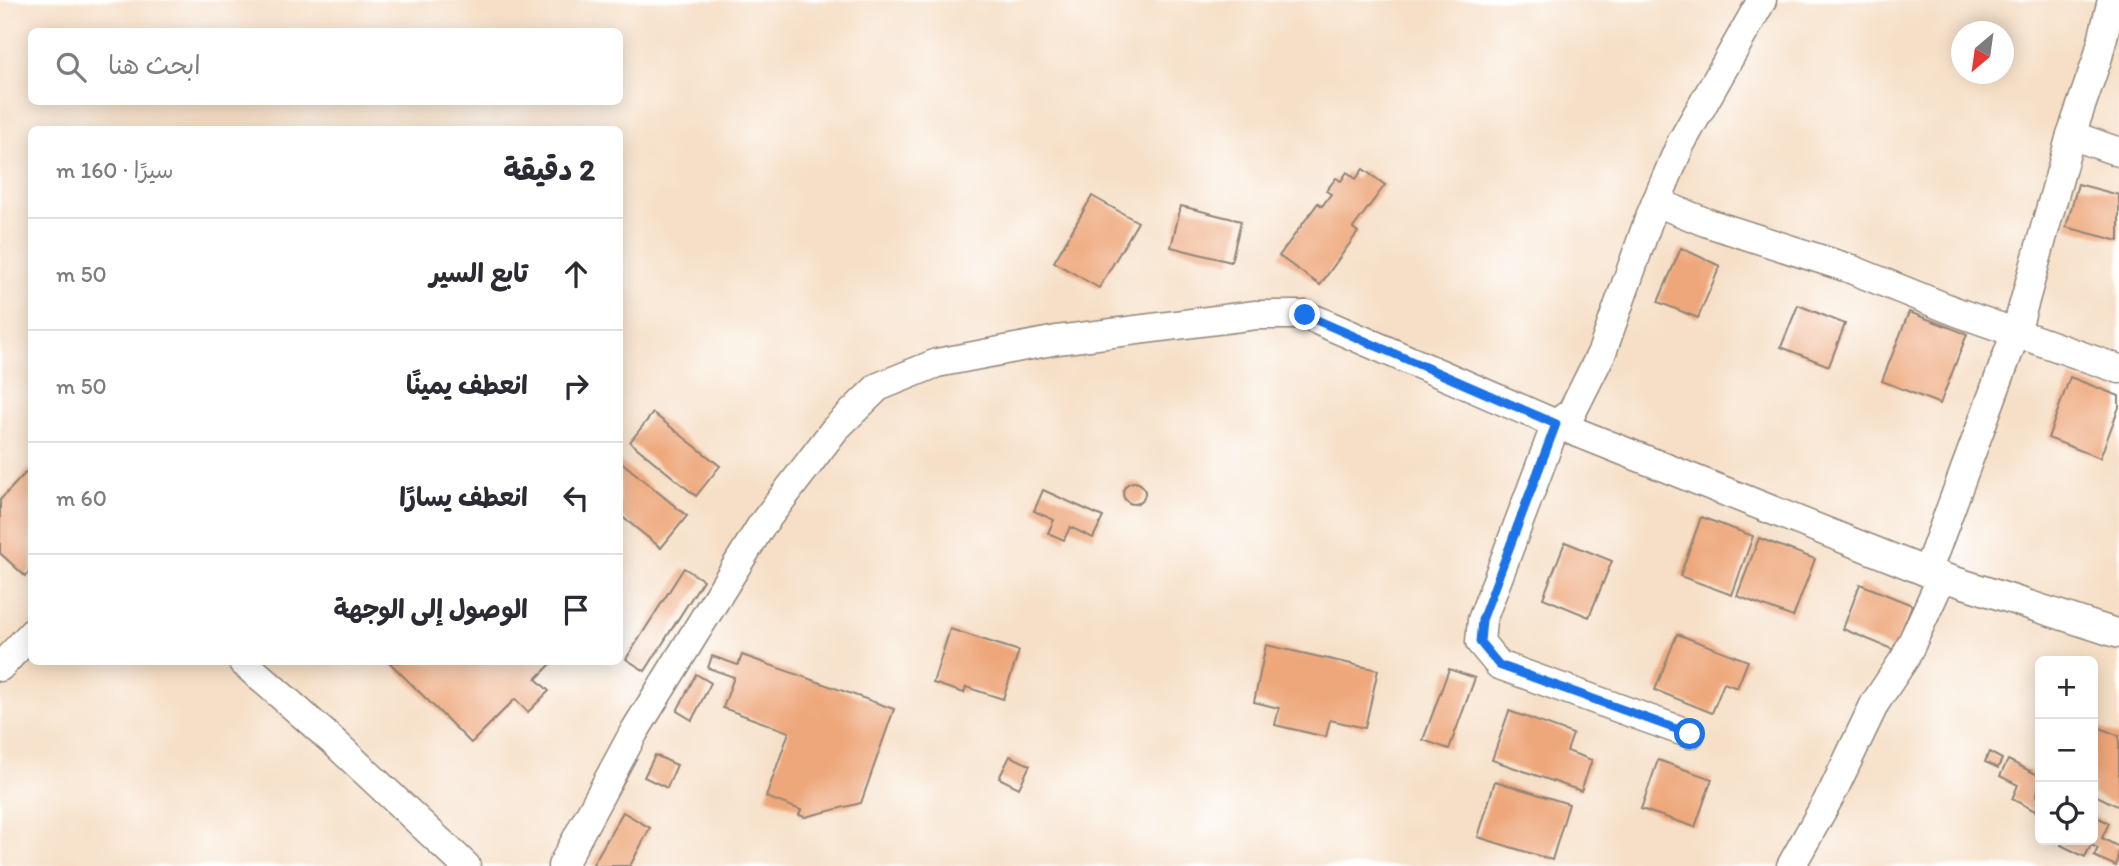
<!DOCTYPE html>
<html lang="ar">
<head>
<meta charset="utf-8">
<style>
  :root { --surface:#fff; --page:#f7f7f7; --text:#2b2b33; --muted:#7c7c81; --line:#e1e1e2 }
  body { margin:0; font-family:Itim,"Playpen Sans Arabic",sans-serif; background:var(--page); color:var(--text); direction:rtl }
  .controls { position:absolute; right:21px; bottom:21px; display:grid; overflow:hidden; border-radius:10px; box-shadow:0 4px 18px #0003 }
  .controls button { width:63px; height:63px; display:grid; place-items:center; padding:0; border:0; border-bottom:2px solid var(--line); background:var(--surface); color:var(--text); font:35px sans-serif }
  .compass { position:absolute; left:1951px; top:21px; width:63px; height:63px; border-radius:50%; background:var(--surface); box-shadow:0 4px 18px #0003; rotate:209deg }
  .stop { position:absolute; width:21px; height:21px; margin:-16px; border:5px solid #1a73e8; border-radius:50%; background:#fff }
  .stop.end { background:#1a73e8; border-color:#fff; box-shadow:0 2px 7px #0008 }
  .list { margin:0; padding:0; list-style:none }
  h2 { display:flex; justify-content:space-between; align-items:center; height:91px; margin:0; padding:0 28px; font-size:30px }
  h2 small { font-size:23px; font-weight:400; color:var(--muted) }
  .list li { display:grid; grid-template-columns:46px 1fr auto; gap:21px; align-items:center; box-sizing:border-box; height:112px; padding:0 28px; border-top:2px solid var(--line) }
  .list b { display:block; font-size:26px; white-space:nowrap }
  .list em { font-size:23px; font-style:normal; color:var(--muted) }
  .icon { flex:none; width:38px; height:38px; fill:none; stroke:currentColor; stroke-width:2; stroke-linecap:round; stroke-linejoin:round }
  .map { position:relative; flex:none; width:2119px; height:866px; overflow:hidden; direction:ltr }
  .search { position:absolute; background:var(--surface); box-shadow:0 4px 18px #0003; left:28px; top:28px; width:595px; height:77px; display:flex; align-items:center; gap:18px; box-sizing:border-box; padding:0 24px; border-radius:10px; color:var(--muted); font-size:26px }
  .panel { position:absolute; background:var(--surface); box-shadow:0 4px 18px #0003; left:28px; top:126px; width:595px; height:539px; border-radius:10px; direction:rtl }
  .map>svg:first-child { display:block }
  .building { fill:#eea77a }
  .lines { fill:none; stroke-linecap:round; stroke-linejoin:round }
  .minor-casing { stroke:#908578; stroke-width:31 }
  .minor { stroke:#fff; stroke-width:28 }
  .route { stroke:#1a73e8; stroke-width:9 }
</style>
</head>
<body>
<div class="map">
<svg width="2119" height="866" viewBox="0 0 2119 866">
  <rect width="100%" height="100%" fill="#fff"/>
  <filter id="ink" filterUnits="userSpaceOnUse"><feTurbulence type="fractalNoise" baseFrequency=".0143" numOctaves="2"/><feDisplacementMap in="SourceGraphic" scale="14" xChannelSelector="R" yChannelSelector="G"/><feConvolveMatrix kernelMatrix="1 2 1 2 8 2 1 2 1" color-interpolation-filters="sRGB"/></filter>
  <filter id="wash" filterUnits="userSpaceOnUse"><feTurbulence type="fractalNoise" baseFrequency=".00686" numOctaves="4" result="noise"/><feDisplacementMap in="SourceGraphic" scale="28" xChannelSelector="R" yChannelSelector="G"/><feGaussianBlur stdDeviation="1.57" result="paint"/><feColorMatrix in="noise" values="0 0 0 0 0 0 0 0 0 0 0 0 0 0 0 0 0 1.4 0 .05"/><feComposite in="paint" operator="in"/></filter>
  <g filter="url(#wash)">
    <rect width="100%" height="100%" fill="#f6dfc6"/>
    <g id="blocks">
      <!-- building -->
      <g class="building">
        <path d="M1363,169L1385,185L1353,228L1358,232L1320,285L1279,256L1318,203L1322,206L1331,194L1326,191L1336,178L1341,181L1347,172L1356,179Z"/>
        <path d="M2078,184L2119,195V241L2066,227Z"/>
        <path d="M1092,196L1138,222L1099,288L1054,262Z"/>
        <path d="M1181,206L1241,221L1231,262L1171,247Z"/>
        <path d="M1681,248L1720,266L1698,318L1658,302Z"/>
        <path d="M1798,305L1845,324L1829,366L1781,347Z"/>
        <path d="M1909,312L1967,334L1940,404L1882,381Z"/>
        <path d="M2070,377L2119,396V407L2100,458L2048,438Z"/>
        <path d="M653,413L720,466L696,496L630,442Z"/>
        <path d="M620,461L687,516L661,548L620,515Z"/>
        <path d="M30,468L32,569L25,576L0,553V500Z"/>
        <circle cx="1134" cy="493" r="11"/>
        <path d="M1043,490L1103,517L1093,538L1070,527L1064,540L1048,533L1054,520L1034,511Z"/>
        <path d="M1701,517L1753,536L1732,595L1680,576Z"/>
        <path d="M1759,538L1815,559L1793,617L1737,596Z"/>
        <path d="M1565,542L1612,561L1589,617L1543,598Z"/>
        <path d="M684,568L703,580L645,671L626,659Z"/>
        <path d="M1860,584L1912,605L1894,650L1843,629Z"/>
        <path d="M950,629L1019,651L1003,699L966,687L964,693L933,683Z"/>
        <path d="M1677,634L1748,661L1737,688L1724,683L1712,713L1655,690Z"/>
        <path d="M1266,645L1378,670L1365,728L1330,720L1326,737L1275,725L1279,708L1254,702Z"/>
        <path d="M742,655L894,709L861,803L805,817L799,815L801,810L766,797L789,732L723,708L734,677L708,668L712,656L738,665Z"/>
        <path d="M389,662H553L536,679L549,691L528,712L515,699L471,743Z"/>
        <path d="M1449,669L1475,678L1449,749L1423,740Z"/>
        <path d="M696,674L711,683L692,720L677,711Z"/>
        <path d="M1509,711L1573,734L1567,751L1592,760L1581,791L1492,760Z"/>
        <path d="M2098,727L2119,736V807L2093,794V739Z"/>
        <path d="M1989,752L2002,759L1998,768L1985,762Z"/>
        <path d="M655,755L677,765L667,788L644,777Z"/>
        <path d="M1010,756L1030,765L1019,788L999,778Z"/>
        <path d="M1658,760L1712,779L1695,827L1641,809Z"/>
        <path d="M2008,760L2040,776L2037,795L2040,801L2035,811L2012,799L2018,785L2000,776Z"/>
        <path d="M1495,781L1569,804L1552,860L1478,837Z"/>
        <path d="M623,812L650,828L630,866H592Z"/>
        <path d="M2093,815L2109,823L2102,838L2119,847L2116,866L2094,856L2098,848L2091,845L2085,857L2061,845L2064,840H2093Z"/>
      </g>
    </g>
  </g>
  <g filter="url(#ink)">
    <use href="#blocks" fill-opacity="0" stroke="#908578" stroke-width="2"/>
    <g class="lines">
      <defs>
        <g id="minor">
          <path d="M2071,135L2119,152"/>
          <path d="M1656,202L1705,222L1848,268L1957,312L2119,369"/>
          <path d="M1927,572L2016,332L2071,135L2098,57L2112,0"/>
          <path d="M243,662L336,744L466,866"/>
          <path d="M0,667L32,633"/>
          <path d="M1690,734L1499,665L1480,642L1482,620L1556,424L1572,412L1602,352L1649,219L1681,143L1762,0"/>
          <path d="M562,866L634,732L761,526L835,429L878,387L937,363L1057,340L1256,315H1305L1556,424L1927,572L2119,634"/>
          <path d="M1791,866L1833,791L1875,703L1905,658L1942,577"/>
        </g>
      </defs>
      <!-- minor casing -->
      <use href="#minor" class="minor-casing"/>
      <!-- minor -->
      <use href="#minor" class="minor"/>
    </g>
  </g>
  <g class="lines" filter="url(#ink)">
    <!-- route -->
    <path class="route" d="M1305,315L1556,424L1482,620L1480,642L1499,665L1690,734"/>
  </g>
</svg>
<div class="controls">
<button>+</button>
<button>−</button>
<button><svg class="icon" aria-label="locate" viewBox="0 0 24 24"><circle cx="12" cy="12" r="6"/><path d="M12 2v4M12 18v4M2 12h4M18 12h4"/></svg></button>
</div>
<svg class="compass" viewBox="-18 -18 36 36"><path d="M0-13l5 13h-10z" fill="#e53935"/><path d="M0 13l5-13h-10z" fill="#7c7c81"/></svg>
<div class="stop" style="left:1690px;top:734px"></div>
<div class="stop end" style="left:1305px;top:315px"></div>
<div class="search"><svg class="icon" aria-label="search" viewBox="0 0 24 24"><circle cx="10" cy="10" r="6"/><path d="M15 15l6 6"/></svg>ابحث هنا</div>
<section class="panel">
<h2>2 دقيقة<small>سيرًا · 160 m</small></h2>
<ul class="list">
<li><svg class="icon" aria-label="ahead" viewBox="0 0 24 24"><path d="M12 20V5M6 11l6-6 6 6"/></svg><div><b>تابع السير</b></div><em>50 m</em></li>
<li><svg class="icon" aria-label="right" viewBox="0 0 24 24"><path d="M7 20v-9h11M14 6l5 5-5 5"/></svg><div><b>انعطف يمينًا</b></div><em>50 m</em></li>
<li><svg class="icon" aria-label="left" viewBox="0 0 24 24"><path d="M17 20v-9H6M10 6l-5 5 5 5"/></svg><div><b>انعطف يسارًا</b></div><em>60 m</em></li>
<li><svg class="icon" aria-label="arrive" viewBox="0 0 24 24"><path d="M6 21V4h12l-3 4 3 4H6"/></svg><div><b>الوصول إلى الوجهة</b></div></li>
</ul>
</section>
</div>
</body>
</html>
